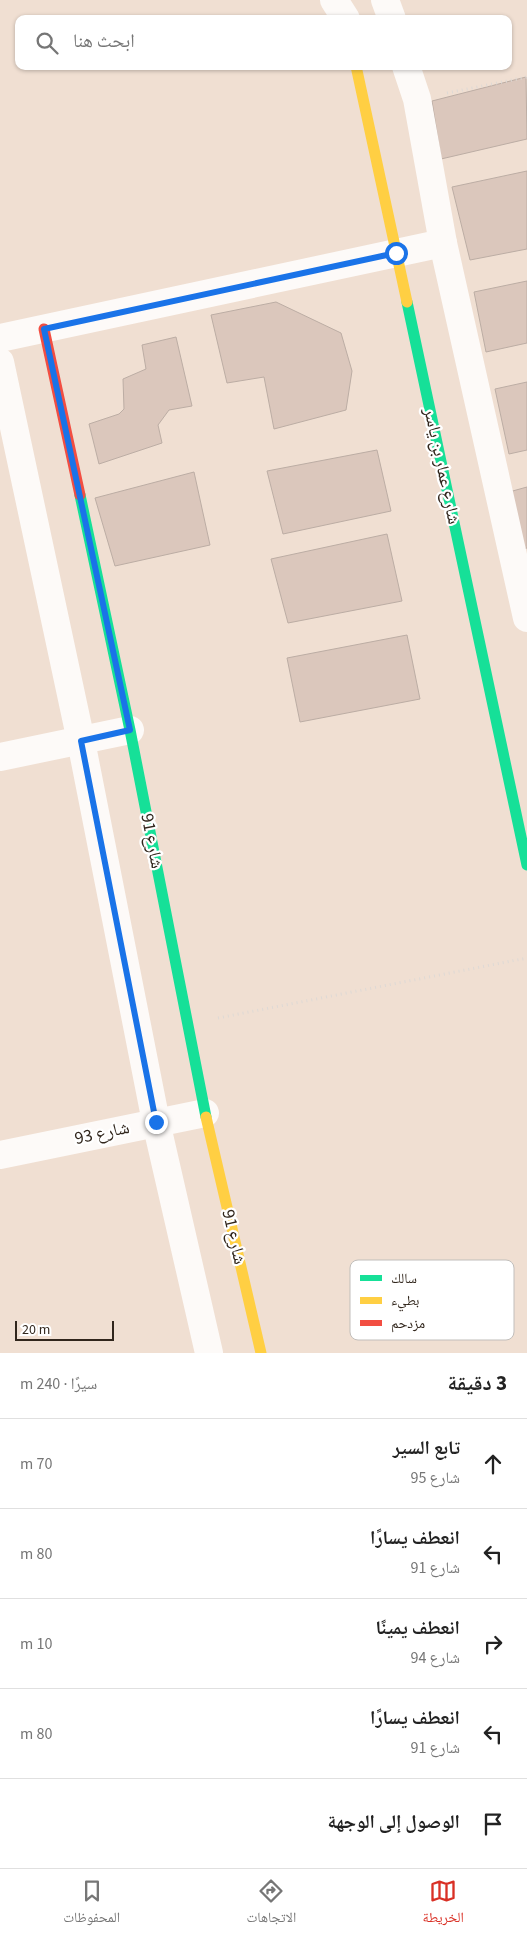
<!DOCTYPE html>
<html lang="ar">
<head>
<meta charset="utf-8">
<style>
  :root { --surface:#fff; --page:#f6f6f6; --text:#222; --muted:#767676; --line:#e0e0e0; --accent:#d93025 }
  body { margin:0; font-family:"Source Sans 3","Noto Naskh Arabic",sans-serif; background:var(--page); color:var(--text); direction:rtl }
  .scale { position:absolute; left:15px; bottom:12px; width:99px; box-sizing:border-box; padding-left:5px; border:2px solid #31261c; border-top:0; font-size:14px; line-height:18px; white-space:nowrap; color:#31261c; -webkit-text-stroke:4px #fff; paint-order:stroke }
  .stop { position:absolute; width:15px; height:15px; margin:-11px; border:4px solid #1a73e8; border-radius:50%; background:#fff }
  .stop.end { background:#1a73e8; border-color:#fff; box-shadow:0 1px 5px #0008 }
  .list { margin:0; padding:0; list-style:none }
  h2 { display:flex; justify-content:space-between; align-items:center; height:65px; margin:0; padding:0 20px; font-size:21px }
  h2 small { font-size:16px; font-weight:400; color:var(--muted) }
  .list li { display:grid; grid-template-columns:32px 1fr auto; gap:15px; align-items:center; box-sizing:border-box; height:90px; padding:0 20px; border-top:1px solid var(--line) }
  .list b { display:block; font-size:19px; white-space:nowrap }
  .list p { margin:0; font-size:16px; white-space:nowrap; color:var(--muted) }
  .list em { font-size:16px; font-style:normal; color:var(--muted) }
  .icon { flex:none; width:28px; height:28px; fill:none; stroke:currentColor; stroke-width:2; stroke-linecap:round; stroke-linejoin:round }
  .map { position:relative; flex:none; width:527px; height:1353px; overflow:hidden; direction:ltr }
  .search { position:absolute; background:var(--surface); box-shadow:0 1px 4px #0004; left:15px; right:15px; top:15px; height:55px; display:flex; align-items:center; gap:12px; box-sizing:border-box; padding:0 18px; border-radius:10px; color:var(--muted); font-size:19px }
  .sheet { height:515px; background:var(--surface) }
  nav { display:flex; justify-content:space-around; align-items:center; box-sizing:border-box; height:70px; border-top:1px solid var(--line); background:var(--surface); font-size:14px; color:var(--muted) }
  nav a { display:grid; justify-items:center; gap:2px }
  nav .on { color:var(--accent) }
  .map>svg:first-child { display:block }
  .building { fill:#dbc7bc; stroke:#bcada4 }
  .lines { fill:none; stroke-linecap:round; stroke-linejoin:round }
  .path { stroke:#ded9d5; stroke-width:3; stroke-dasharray:1 4; stroke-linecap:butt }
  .street { stroke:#fdfaf8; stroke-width:28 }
  .fast { stroke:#16e098; stroke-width:11 }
  .slow { stroke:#ffcf43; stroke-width:11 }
  .jam { stroke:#f24e42; stroke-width:11 }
  .route { stroke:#1a73e8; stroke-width:6 }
  .labels { text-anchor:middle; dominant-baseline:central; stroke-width:4.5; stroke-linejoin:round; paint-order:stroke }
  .street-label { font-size:18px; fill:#31261c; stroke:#fff }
  .key { fill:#fff; stroke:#c1bebb; stroke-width:1 }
  .key-label { font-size:14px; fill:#31261c }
</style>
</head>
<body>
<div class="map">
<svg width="527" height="1353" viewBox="0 0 527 1353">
  <rect width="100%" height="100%" fill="#f0dfd2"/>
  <!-- building -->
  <g class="building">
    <path d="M526,77L527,139L441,159L432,101Z"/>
    <path d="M527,171V249L470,260L452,187Z"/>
    <path d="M527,281V343L486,352L474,292Z"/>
    <path d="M276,302L341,333L352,371L346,410L274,429L264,377L227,383L211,315Z"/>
    <path d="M176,337L192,406L169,410L158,425L162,443L99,464L89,424L119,414L124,409L123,379L146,369L142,345Z"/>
    <path d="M527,382V450L509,454L495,389Z"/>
    <path d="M377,450L391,511L283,534L267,471Z"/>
    <path d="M194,472L210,545L115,566L95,498Z"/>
    <path d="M527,487V548L523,549L509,492Z"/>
    <path d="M387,534L402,601L288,623L271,559Z"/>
    <path d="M407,635L420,699L300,722L287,658Z"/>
  </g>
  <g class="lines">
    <!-- path -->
    <g class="path">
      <path d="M447,93L527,77"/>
      <path d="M218,1018L527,958"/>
    </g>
    <!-- street -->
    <g class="street">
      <path d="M334,0L346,19"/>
      <path d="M385,0L392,19"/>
      <path d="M406,66L417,99L443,243L527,618"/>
      <path d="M0,338L443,243"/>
      <path d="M0,362L81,741L156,1122L209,1353"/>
      <path d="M0,757L130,730"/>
      <path d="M0,1155L205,1113"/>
    </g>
    <!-- fast -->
    <g class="fast">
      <path d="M407,302L527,865"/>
      <path d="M80,495L130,730L206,1117"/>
    </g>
    <!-- slow -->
    <g class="slow">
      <path d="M356,66L407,302"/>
      <path d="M206,1117L261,1353"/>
    </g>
    <!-- jam -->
    <path class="jam" d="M44,329L80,495"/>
  </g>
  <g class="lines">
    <!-- route -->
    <path class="route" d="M156,1122L81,741L130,730L44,329L396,253"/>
  </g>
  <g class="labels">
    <!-- street labels -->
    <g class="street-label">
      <text transform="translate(442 466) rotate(78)">شارع عمار بن ياسر</text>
      <text transform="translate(152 841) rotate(79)">شارع 91</text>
      <text transform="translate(102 1133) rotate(-12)">شارع 93</text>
      <text transform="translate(234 1237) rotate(77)">شارع 91</text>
    </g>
  </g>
  <!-- legend -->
  <rect x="350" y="1260" width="164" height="80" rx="8" class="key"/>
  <rect x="360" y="1275" width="22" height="6" fill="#16e098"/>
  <rect x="360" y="1297" width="22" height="7" fill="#ffcf43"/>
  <rect x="360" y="1320" width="22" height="6" fill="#f24e42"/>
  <g class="key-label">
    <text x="391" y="1283">سالك</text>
    <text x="391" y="1305">بطيء</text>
    <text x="391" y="1328">مزدحم</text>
  </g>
</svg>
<div class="scale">20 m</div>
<div class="stop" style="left:396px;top:253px"></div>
<div class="stop end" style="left:156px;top:1122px"></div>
<div class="search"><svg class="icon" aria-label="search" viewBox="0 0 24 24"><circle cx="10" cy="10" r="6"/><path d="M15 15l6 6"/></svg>ابحث هنا</div>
</div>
<section class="sheet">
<h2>3 دقيقة<small>سيرًا · 240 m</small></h2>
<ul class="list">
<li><svg class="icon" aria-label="ahead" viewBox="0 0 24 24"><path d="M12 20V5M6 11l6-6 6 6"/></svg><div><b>تابع السير</b><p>شارع 95</p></div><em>70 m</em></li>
<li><svg class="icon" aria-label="left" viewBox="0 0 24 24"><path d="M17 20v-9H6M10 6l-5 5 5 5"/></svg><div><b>انعطف يسارًا</b><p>شارع 91</p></div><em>80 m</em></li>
<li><svg class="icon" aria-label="right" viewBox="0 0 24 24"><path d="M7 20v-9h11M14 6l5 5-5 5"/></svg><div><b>انعطف يمينًا</b><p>شارع 94</p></div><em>10 m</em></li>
<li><svg class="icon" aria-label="left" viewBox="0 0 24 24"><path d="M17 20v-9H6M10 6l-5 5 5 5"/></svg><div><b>انعطف يسارًا</b><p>شارع 91</p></div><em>80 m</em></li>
<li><svg class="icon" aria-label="arrive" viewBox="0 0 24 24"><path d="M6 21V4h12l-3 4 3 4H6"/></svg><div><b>الوصول إلى الوجهة</b></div></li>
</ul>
</section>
<nav>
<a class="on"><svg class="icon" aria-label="map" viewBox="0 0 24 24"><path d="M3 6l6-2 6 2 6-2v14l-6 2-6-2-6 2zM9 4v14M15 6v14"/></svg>الخريطة</a>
<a><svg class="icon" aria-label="directions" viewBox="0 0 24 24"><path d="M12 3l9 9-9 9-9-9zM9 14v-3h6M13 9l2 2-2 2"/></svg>الاتجاهات</a>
<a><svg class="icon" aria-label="saved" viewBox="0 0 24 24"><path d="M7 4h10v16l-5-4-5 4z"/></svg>المحفوظات</a>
</nav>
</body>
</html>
